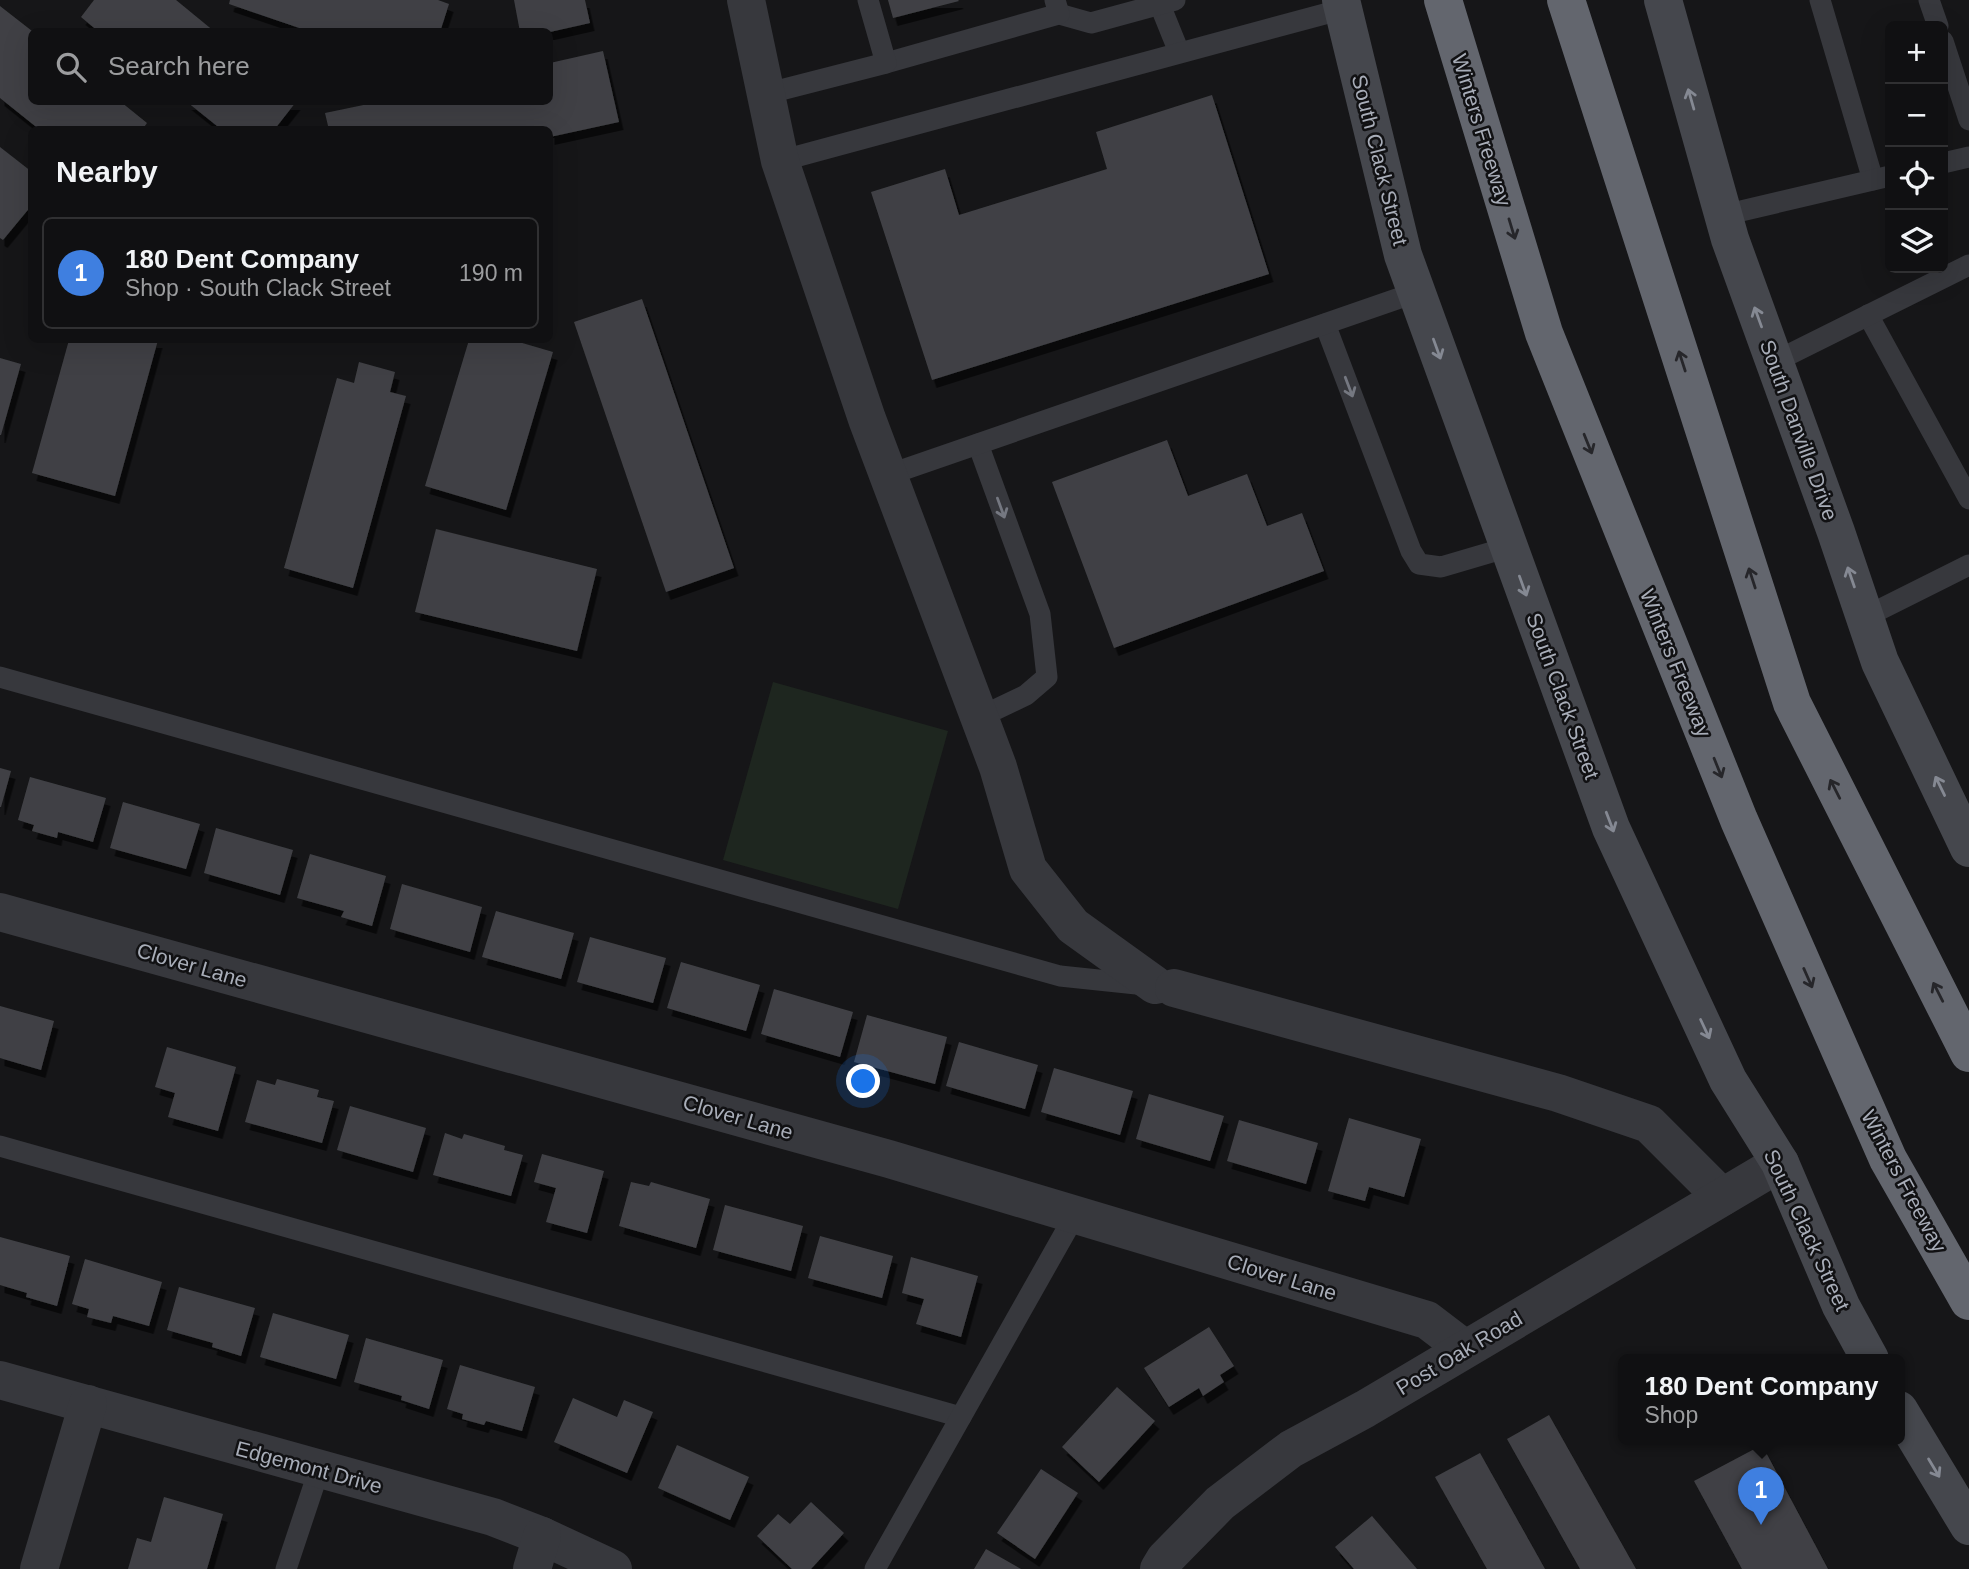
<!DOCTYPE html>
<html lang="en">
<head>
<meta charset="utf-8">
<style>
  :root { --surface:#101012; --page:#19191b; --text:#f1f3f6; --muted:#9c9d9f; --line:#303032; --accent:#8c9099 }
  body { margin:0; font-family:Arial,sans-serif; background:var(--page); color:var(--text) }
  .controls { position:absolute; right:21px; top:21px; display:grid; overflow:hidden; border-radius:10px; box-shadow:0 7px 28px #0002 }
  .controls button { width:63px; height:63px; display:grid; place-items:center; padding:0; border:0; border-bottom:2px solid var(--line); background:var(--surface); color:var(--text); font:35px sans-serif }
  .you { position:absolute; left:864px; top:1082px; width:24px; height:24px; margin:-18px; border:5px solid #fff; border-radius:50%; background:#1a73e8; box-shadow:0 0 0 10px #1a73e833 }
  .badge { display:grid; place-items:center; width:46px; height:46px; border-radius:50%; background:var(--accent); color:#fff; font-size:23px; font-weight:700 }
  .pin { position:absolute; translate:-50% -58px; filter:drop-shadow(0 2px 4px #0008) }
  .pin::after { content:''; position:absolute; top:37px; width:24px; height:21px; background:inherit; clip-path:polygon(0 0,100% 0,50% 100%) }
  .popup { position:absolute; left:1618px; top:1354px; width:287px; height:91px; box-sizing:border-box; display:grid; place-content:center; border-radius:10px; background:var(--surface); filter:drop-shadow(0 2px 5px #0005); font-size:23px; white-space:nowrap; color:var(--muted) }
  .popup b { font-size:26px; color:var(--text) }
  .popup::after { content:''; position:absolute; left:50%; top:100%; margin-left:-14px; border:14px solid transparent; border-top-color:var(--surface) }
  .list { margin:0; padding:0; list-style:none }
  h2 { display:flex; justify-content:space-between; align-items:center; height:91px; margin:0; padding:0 28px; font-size:30px }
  h2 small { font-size:23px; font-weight:400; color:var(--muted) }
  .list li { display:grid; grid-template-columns:46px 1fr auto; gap:21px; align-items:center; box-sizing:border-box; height:112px; margin:0 14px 14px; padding:0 14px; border:2px solid var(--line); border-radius:10px }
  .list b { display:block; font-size:26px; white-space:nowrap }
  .list p { margin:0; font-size:23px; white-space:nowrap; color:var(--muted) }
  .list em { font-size:23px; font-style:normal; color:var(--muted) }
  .icon { flex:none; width:38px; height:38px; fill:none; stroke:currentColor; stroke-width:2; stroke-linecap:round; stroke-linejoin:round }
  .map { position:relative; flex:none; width:1969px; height:1569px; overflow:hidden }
  .search { position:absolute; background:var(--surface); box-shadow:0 7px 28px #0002; left:28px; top:28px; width:525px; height:77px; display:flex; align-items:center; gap:18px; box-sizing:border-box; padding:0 24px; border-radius:10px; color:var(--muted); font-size:26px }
  .panel { position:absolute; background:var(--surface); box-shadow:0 7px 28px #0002; left:28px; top:126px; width:525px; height:217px; border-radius:10px }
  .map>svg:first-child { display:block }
  .green { fill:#1e261f }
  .building { fill:#404145; filter:url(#shadow) }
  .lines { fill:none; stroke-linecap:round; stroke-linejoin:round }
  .service { stroke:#37383d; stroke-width:21 }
  .minor { stroke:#37383d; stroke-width:38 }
  .secondary { stroke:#45474d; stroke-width:38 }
  .motorway { stroke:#63666e; stroke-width:38 }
  .oneway { stroke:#858993 }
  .oneway2 { stroke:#26262a }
  .oneway3 { stroke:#757881 }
  .labels { text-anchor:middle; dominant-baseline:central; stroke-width:5; stroke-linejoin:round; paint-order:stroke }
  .street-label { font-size:21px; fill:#a8adb8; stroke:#111113 }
</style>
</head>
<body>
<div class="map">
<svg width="1969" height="1569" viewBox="0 0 1969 1569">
  <defs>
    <filter id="shadow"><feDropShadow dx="4.5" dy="8" stdDeviation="0" flood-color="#0009"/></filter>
  </defs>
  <rect width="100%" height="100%" fill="#161618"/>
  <!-- green -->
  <path class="green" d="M773,682L948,731L898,909L723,860Z"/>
  <!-- building -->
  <g class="building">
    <path d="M94,0H176L215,32H99L81,17Z"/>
    <path d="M230,0H438L449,4L440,32H311L229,4Z"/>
    <path d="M514,0H585L590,23L550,32H520Z"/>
    <path d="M888,0H958L959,1L893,18Z"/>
    <path d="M0,6L32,31V102H121L147,123L142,130H40L0,98Z"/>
    <path d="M603,51L619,122L550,137V130H329L325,113L378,102H550V63Z"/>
    <path d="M1212,95L1269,274L932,380L871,192L945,169L959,215L1107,169L1096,132Z"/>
    <path d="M187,102H296L274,130H222Z"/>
    <path d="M0,147L32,172V205L3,240L0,238Z"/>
    <path d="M642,299L734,568L666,592L574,322Z"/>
    <path d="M69,340H158L115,496L32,473Z"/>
    <path d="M469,340H512L553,352L506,510L425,486Z"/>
    <path d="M0,358L21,364L1,435H0Z"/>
    <path d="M359,362L395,372L390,392L406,396L353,588L284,568L337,378L354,383Z"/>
    <path d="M1167,440L1188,496L1247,474L1267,526L1302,513L1324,571L1114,648L1052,482Z"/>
    <path d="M436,529L597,569L577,651L415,612Z"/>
    <path d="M0,768L11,771L1,807H0Z"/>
    <path d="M30,777L106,798L93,842L58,832L57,838L32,831L34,825L18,820Z"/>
    <path d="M123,802L200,824L186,869L110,848Z"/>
    <path d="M216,828L293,850L280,895L204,873Z"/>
    <path d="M310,854L386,876L372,926L341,917L344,911L297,898Z"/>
    <path d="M402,884L482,907L470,952L390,929Z"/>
    <path d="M496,911L574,933L561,979L482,957Z"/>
    <path d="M590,937L666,958L653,1003L577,982Z"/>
    <path d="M681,962L760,985L746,1031L667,1008Z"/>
    <path d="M774,989L853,1012L840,1057L761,1034Z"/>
    <path d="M0,1006L54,1021L41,1070L0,1058Z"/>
    <path d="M867,1015L947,1037L935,1084L854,1062Z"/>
    <path d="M959,1042L1038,1065L1025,1109L946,1086Z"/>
    <path d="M167,1047L236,1067L218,1131L168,1117L175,1093L155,1087Z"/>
    <path d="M1054,1068L1133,1091L1120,1135L1041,1112Z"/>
    <path d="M277,1079L319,1090L317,1097L334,1101L322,1143L245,1122L257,1080L275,1085Z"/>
    <path d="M1149,1094L1224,1116L1210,1161L1136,1139Z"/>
    <path d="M350,1106L426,1128L413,1172L337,1150Z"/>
    <path d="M1349,1118L1421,1139L1404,1197L1369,1187L1365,1201L1328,1191Z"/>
    <path d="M1239,1120L1318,1143L1306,1184L1227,1161Z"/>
    <path d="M445,1133L462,1139L464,1134L505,1146L504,1150L523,1155L511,1196L433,1175Z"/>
    <path d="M542,1154L604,1171L587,1233L546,1222L556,1188L534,1182Z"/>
    <path d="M631,1182L649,1186L651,1182L710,1199L696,1248L619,1226Z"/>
    <path d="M725,1205L803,1226L791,1271L713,1250Z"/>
    <path d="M820,1236L893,1256L882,1298L808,1278Z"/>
    <path d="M0,1237L70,1256L57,1306L26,1297L27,1293L0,1285Z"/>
    <path d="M911,1257L978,1276L961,1337L916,1324L924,1299L902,1293Z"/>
    <path d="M85,1259L162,1282L149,1326L113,1316L111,1323L87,1317L89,1309L72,1304Z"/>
    <path d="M179,1287L255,1308L241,1356L212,1347L213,1343L167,1330Z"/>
    <path d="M273,1313L349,1335L336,1379L260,1357Z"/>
    <path d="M1209,1327L1234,1366L1220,1375L1224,1382L1203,1396L1199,1388L1169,1407L1144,1368Z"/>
    <path d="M366,1338L443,1360L429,1409L401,1400L402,1396L354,1382Z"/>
    <path d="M460,1365L535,1387L522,1431L486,1421L484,1425L462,1419L463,1414L447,1409Z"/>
    <path d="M1117,1387L1155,1421L1099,1482L1062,1447Z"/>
    <path d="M573,1398L617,1417L624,1400L653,1412L627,1473L554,1442Z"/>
    <path d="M1549,1415L1636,1569H1580L1507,1439Z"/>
    <path d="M677,1445L749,1477L730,1520L658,1488Z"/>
    <path d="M1762,1445L1828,1569H1742L1694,1481Z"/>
    <path d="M1480,1453L1545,1569H1487L1435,1477Z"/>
    <path d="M1041,1469L1078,1493L1035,1559L997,1533Z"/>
    <path d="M164,1497L223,1514L207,1569H128L137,1538L151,1542Z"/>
    <path d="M811,1502L844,1533L811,1569H792L757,1536L778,1514L790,1524Z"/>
    <path d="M1372,1516L1417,1569H1354L1335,1547Z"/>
    <path d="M986,1549L1021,1569H974Z"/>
  </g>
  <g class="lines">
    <!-- service -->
    <g class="service">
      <path d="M1820,0L1873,180"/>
      <path d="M1929,0L1938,26"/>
      <path d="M1160,5L1179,52"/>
      <path d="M1059,14L1091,23L1175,0"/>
      <path d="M1943,41L1969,120"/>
      <path d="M886,63L1059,14L1055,0"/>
      <path d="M765,94L886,63L868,0"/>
      <path d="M780,161L1343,9"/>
      <path d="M1943,163L1969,157"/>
      <path d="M1724,215L1890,176"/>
      <path d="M1868,315L1969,499"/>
      <path d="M1325,324L1411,551L1419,564L1441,567L1509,547"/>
      <path d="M1774,362L1969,265"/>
      <path d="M978,444L1040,614L1047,677L1026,695L980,717"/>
      <path d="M888,475L1417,292"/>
      <path d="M1865,617L1969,565"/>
      <path d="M0,677L1060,976L1146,985"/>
      <path d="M0,1146L961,1417"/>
      <path d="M286,1569L319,1470"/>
      <path d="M875,1569L1075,1215"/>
    </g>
    <!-- minor -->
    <g class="minor">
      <path d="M746,0L780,161L867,419L998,767L1028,869L1073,926L1155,985"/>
      <path d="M0,912L889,1159L1427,1320L1465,1349"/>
      <path d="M1174,988L1558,1093L1649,1124L1722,1197"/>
      <path d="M0,1380L493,1517L542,1536L613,1569"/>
      <path d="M39,1569L88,1404"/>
      <path d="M532,1569L542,1536"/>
      <path d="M1159,1569L1165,1559L1220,1503L1291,1449L1365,1409L1780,1163"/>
    </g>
    <!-- secondary -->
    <g class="secondary">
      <path d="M1341,0L1403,255L1611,828L1728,1080L1780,1163L1841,1306L1870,1359"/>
      <path d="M1663,0L1730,239L1836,532L1880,662L1969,848"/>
      <path d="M1899,1410L1969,1526"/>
    </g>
    <!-- motorway -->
    <g class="motorway">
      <path d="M1443,0L1544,333L1739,820L1888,1159L1969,1301"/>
      <path d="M1566,0L1792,703L1969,1053"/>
    </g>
  </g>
  <!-- one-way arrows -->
  <defs><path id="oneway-shaft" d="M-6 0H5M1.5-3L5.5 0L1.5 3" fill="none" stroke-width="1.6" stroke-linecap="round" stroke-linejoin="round" transform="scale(1.75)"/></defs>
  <g class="oneway">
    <use href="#oneway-shaft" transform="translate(1691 99) rotate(-106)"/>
    <use href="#oneway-shaft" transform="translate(1758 317) rotate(-110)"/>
    <use href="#oneway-shaft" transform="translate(1437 349) rotate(70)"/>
    <use href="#oneway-shaft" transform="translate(1851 577) rotate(-109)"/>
    <use href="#oneway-shaft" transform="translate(1523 586) rotate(70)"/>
    <use href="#oneway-shaft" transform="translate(1940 786) rotate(-116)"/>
    <use href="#oneway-shaft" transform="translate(1610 822) rotate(69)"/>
    <use href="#oneway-shaft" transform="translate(1705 1029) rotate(65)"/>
    <use href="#oneway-shaft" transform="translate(1934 1468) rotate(59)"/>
  </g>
  <g class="oneway2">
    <use href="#oneway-shaft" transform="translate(1512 229) rotate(73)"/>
    <use href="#oneway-shaft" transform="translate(1682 361) rotate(-108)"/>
    <use href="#oneway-shaft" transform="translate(1588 444) rotate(68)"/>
    <use href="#oneway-shaft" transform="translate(1752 578) rotate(-108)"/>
    <use href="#oneway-shaft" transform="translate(1718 768) rotate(68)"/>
    <use href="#oneway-shaft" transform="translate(1835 789) rotate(-117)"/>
    <use href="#oneway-shaft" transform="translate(1808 978) rotate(66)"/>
    <use href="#oneway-shaft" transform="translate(1938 992) rotate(-117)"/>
  </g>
  <g class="oneway3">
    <use href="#oneway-shaft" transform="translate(1349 387) rotate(69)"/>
    <use href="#oneway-shaft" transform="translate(1001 508) rotate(70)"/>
  </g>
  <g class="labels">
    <!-- street labels -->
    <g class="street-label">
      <text transform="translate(1482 130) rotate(73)">Winters Freeway</text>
      <text transform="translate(1380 160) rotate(76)">South Clack Street</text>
      <text transform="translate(1799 430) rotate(70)">South Danville Drive</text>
      <text transform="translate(1676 663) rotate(68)">Winters Freeway</text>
      <text transform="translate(1563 696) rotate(70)">South Clack Street</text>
      <text transform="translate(192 965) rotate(16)">Clover Lane</text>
      <text transform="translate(738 1117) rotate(16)">Clover Lane</text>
      <text transform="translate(1904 1181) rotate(62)">Winters Freeway</text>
      <text transform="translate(1807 1230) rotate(65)">South Clack Street</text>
      <text transform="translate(1282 1277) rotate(17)">Clover Lane</text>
      <text transform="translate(1459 1353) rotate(-31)">Post Oak Road</text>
      <text transform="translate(309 1467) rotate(15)">Edgemont Drive</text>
    </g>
  </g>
</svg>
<div class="controls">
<button>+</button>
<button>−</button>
<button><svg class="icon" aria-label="locate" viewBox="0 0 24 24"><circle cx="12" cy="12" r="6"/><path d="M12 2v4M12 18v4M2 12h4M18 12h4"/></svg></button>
<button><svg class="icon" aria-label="layers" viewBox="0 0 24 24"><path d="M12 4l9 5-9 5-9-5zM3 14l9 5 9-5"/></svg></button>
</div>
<div class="you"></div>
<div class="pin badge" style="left:1761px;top:1525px;background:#3f7fe0">1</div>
<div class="popup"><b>180 Dent Company</b>Shop</div>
<div class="search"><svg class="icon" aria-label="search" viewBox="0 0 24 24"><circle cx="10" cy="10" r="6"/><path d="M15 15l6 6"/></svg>Search here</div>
<section class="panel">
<h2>Nearby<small></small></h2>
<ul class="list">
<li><span class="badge" style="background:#3f7fe0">1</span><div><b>180 Dent Company</b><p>Shop · South Clack Street</p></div><em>190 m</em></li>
</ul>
</section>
</div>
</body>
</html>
